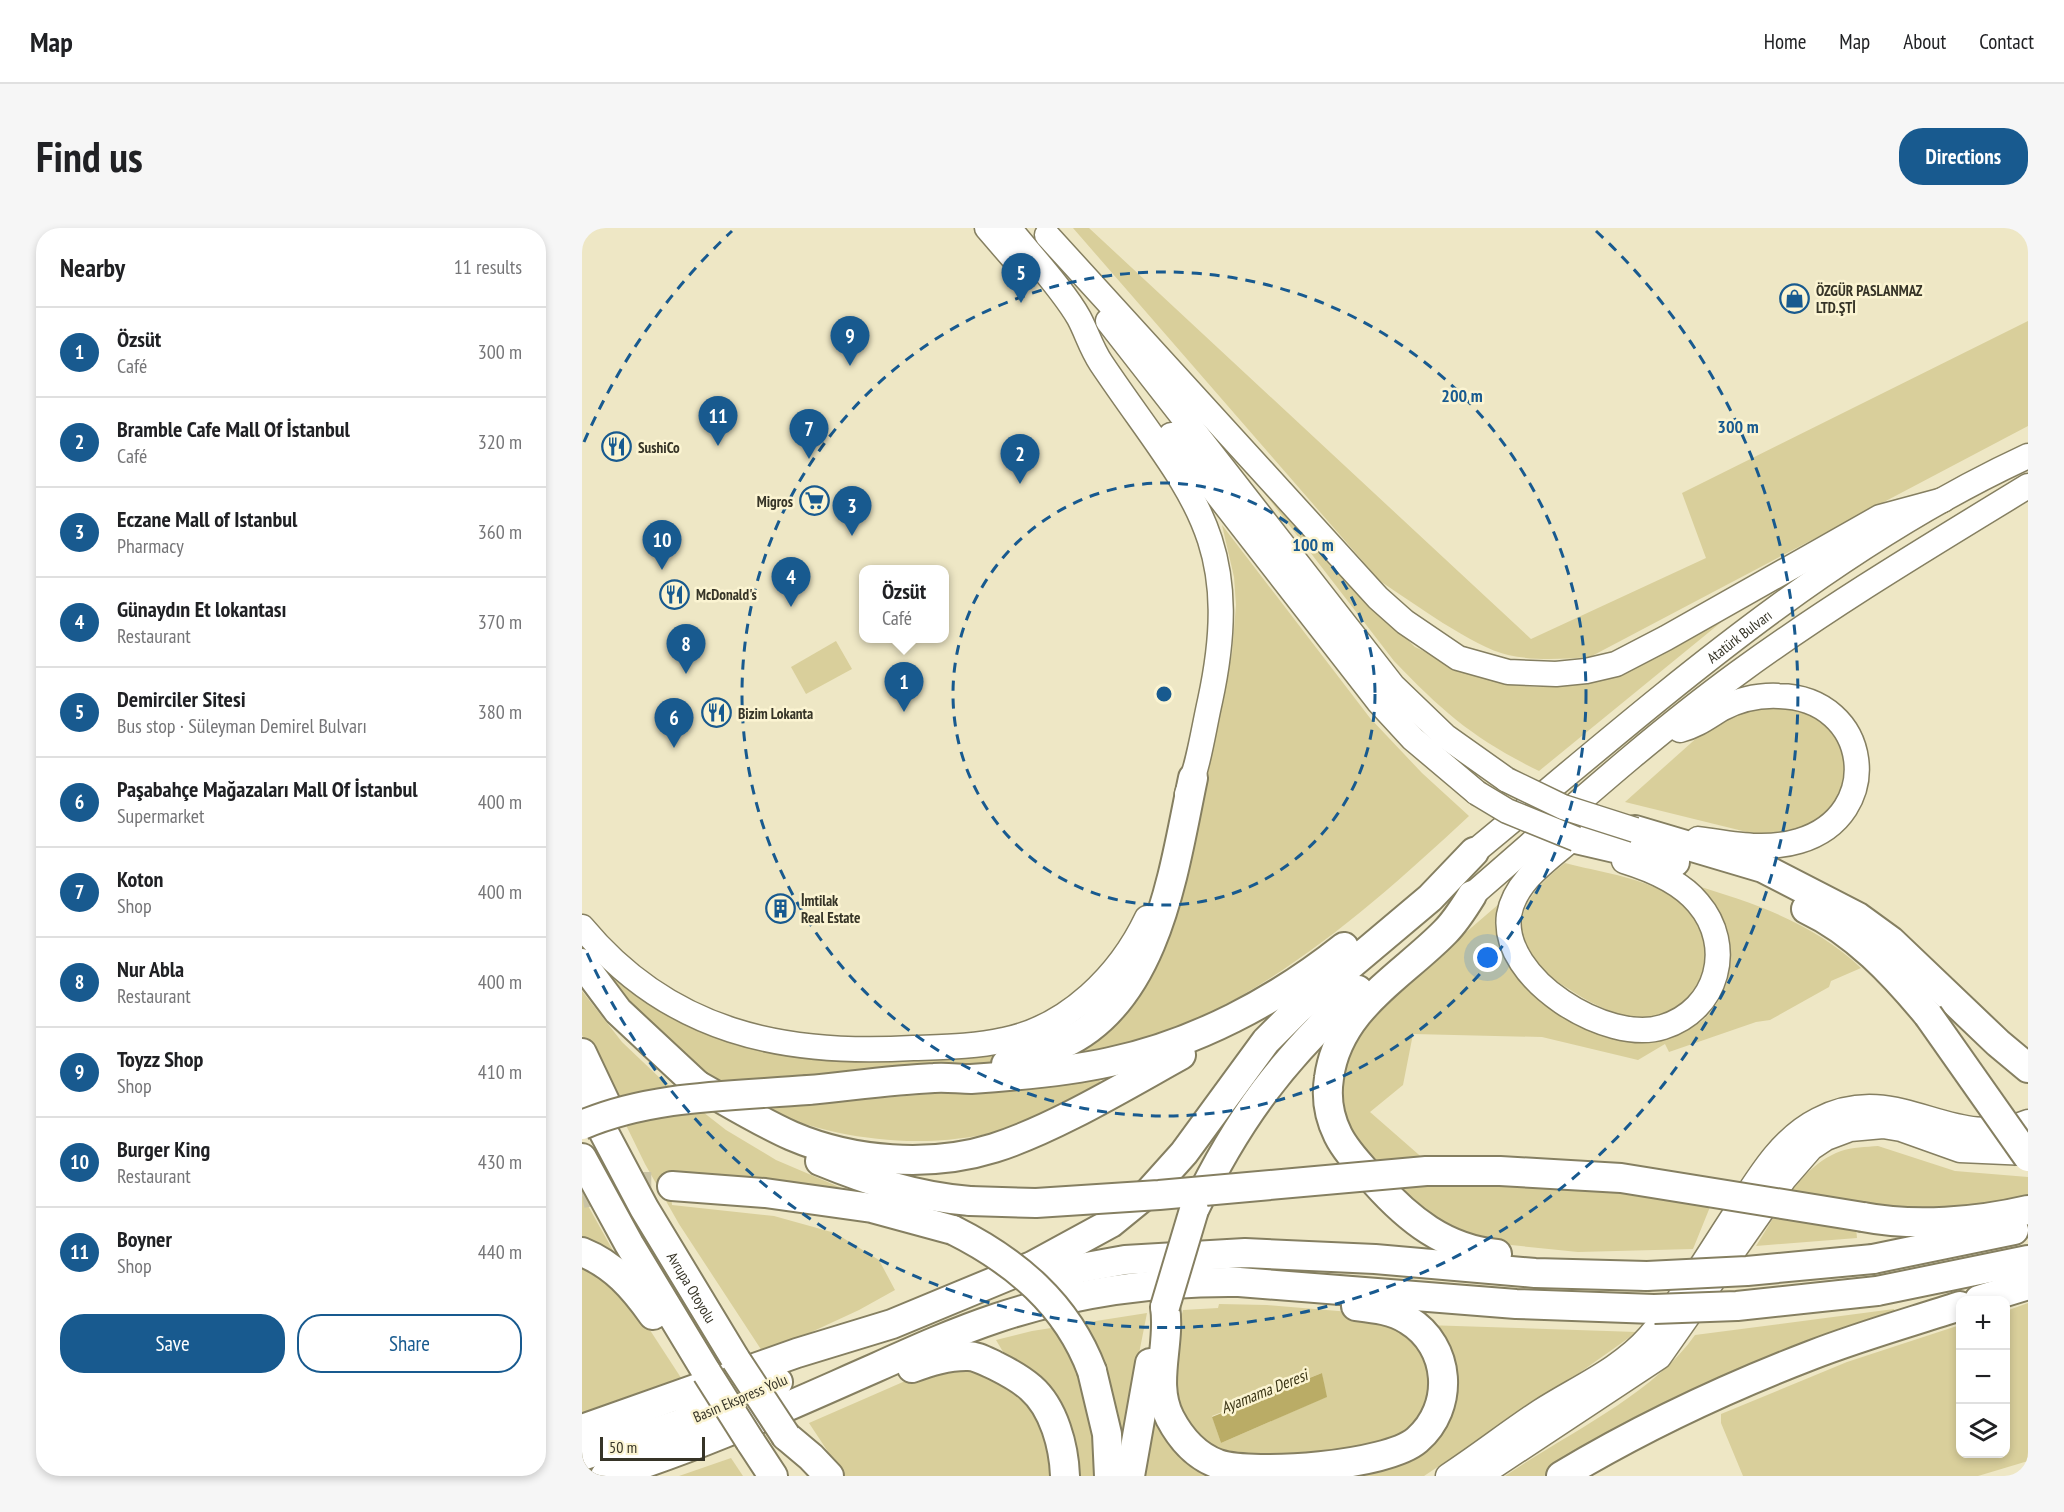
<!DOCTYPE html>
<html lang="en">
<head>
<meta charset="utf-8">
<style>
  :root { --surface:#fff; --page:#f6f6f6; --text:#202124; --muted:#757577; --line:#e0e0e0; --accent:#185a8f }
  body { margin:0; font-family:"PT Sans Narrow",sans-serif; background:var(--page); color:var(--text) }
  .controls { position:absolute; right:18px; bottom:18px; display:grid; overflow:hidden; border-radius:12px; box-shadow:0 3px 9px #0003 }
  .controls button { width:54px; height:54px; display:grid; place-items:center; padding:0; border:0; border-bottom:2px solid var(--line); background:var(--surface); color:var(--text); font:30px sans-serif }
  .scale { position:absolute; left:18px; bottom:15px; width:105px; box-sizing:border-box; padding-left:6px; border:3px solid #363427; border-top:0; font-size:16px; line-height:21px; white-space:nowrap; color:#363427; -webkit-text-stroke:4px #fbf4d2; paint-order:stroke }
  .you { position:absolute; left:906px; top:730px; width:21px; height:21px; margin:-15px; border:4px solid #fff; border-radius:50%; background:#1a73e8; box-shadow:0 0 0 9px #1a73e833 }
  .badge { display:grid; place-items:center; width:39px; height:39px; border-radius:50%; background:var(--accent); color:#fff; font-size:20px; font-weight:700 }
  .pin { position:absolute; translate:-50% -50px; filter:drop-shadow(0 2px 3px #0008) }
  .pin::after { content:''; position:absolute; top:32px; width:21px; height:18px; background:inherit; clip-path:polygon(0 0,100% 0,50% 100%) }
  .popup { position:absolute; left:277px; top:337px; width:90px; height:78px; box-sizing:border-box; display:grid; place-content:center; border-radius:12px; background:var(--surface); filter:drop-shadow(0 2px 4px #0005); font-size:20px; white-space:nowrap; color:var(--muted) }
  .popup b { font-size:22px; color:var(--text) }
  .popup::after { content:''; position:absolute; left:50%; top:100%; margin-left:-12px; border:12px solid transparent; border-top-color:var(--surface) }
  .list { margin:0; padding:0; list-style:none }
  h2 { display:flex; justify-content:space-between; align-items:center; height:78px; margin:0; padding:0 24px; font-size:26px }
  h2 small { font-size:20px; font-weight:400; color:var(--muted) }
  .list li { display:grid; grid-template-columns:39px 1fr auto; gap:18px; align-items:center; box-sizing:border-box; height:90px; padding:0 24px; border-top:2px solid var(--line) }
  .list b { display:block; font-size:22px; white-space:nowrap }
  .list p { margin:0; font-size:20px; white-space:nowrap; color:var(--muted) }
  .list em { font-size:20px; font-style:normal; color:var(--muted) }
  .actions { display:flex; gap:12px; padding:18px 24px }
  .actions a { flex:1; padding:14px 0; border:2px solid var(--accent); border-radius:24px; text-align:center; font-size:21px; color:var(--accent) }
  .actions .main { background:var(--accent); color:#fff }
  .icon { flex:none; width:33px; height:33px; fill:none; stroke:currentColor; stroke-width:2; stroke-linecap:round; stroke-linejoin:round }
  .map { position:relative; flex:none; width:1446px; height:1248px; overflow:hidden; border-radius:24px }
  header { display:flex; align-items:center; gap:36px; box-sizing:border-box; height:84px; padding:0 30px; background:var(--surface); border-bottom:2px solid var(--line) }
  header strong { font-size:28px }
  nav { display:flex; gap:33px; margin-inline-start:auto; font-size:21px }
  .intro { display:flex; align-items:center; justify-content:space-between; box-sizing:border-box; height:144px; padding:0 36px }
  h1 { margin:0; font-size:42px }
  .button { padding:15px 27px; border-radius:24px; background:var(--accent); color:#fff; font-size:21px; font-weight:700 }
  main { display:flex; gap:36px; padding:0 36px }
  aside { flex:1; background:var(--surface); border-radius:24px; box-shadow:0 3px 9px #0003 }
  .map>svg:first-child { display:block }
  .green { fill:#d9cf9b; fill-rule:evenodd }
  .water { fill:#baac66 }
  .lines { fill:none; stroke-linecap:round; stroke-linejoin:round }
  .highway-tunnel { stroke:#c9c3a5; stroke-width:28; stroke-dasharray:28 14; stroke-linecap:butt }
  .major-casing { stroke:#857f61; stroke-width:27 }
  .highway-casing { stroke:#857f61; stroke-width:32 }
  .major { stroke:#fff; stroke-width:24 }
  .highway { stroke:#fff; stroke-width:28 }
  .major-bridge-casing { stroke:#857f61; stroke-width:27; stroke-linecap:butt }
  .highway-bridge-casing { stroke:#857f61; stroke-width:32; stroke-linecap:butt }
  .major-bridge { stroke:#fff; stroke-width:24 }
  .highway-bridge { stroke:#fff; stroke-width:28 }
  .ring { fill:none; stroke:#185a8f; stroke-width:3; stroke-dasharray:10 8 }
  .labels { text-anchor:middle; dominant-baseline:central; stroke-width:5; stroke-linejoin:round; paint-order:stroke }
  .poi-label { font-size:15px; font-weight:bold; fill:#363427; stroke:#fbf4d2; text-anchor:start }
  .street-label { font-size:15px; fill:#363427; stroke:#fbf4d2 }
  .water-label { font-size:16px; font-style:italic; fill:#393313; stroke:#fbf4d2 }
  .centre { fill:#185a8f; stroke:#fbf4d2; stroke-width:3 }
  .ring-label { font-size:18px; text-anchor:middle; font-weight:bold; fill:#185a8f; stroke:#fbf4d2; stroke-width:5; stroke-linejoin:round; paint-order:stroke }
</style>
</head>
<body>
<header>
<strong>Map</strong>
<nav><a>Home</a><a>Map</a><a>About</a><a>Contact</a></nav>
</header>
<div class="intro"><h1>Find us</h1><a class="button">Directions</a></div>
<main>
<aside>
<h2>Nearby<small>11 results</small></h2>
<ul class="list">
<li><span class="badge">1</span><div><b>Özsüt</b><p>Café</p></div><em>300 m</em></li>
<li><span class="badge">2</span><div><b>Bramble Cafe Mall Of İstanbul</b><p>Café</p></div><em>320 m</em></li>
<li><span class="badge">3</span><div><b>Eczane Mall of Istanbul</b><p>Pharmacy</p></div><em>360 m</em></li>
<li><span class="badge">4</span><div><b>Günaydın Et lokantası</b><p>Restaurant</p></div><em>370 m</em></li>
<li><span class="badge">5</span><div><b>Demirciler Sitesi</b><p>Bus stop · Süleyman Demirel Bulvarı</p></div><em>380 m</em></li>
<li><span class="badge">6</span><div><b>Paşabahçe Mağazaları Mall Of İstanbul</b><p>Supermarket</p></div><em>400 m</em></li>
<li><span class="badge">7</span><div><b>Koton</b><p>Shop</p></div><em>400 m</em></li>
<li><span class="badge">8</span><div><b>Nur Abla</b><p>Restaurant</p></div><em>400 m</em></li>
<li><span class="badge">9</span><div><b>Toyzz Shop</b><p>Shop</p></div><em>410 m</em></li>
<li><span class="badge">10</span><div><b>Burger King</b><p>Restaurant</p></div><em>430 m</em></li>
<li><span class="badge">11</span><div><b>Boyner</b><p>Shop</p></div><em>440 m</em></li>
</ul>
<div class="actions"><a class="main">Save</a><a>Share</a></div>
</aside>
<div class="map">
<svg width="1446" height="1248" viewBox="0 0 1446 1248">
  <rect width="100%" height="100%" fill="#eee7c5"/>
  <!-- green -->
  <g class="green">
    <path d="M491,0H507L949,411L1124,330L1100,265L1446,93V198L1008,429C980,431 954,433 926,427C891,419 830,374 798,353Z"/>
    <path d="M647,219L780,367L833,419L897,449L922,456L953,459L992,457L1017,451L1148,387L957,543C892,511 862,485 812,433Z"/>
    <path d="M640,297L788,490L840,545L887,588C803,666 718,742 613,792C573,812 529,821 487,832L485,825L519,803L623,538L650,426L654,377L652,349Z"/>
    <path d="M254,413L270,441L224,466L209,439Z"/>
    <path d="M1190,478L1232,486L1253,508L1264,536L1259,561L1252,579L1237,592L1216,600L1177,607L1043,574L1128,498L1166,480Z"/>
    <path d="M983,635C1035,649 1110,653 1123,716C1131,751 1100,790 1062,790C1036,790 1008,775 987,761C974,753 961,745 951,734C947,729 945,723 943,717C929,682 958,655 983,635Z"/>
    <path d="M1112,657C1173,675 1233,696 1279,740L1249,753L1247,759L1188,792L1174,794L1087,824L1083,816L1056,832L960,809L831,806L821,857L788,884L868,954L988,958L1128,979L1111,1021L996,1024L919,1016L868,1005L814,959L767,902L757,878V852L772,812L796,780L925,669L941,748L1072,811C1090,808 1113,802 1126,787C1150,760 1156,721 1140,689C1134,677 1121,667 1112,657Z"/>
    <path d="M18,733L61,769L88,787L153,817L186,824L231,830L437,820L412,835L394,837L134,857C93,818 47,782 18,733Z"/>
    <path d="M0,763L40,814L80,852L144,902L194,932L269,964L87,948L90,977L192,988L253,1005L297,1032L313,1062L277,1082L182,1126L97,996L63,936L0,807Z"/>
    <path d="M517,852L522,858C490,872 449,895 417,903C340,923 252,912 180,880Z"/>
    <path d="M1296,918L1373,943L1446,949V972L1355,982L1272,978L1275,1010L1174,1018C1196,984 1218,938 1259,923C1270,919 1284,919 1296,918Z"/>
    <path d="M0,967L34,1028L0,1015Z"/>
    <path d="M0,1035L49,1073L105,1159L0,1189Z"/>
    <path d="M1446,1075V1233L1396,1248H1161L1139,1195V1186L1265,1134L1378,1097V1226H1424V1083Z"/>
    <path d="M637,1076L685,1077L780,1085L808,1092L849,1129V1178L821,1210L718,1232L641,1227L599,1194L589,1128L601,1082L636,1080ZM740,1145L744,1169L639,1215L630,1188Z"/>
    <path d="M1312,1081L1314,1087L1004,1222L962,1248H923C984,1206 1071,1167 1113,1107Z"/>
    <path d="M565,1085L540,1212L536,1184L522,1136L507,1170L516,1248H495L414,1112L450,1103Z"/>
    <path d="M843,1097L1055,1104L993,1148L842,1248H745L860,1194Z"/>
    <path d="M373,1140C411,1146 451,1168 463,1207C468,1220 470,1234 473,1248H262L227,1195L337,1147Z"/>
    <path d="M574,1184L643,1248H563Z"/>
    <path d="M149,1230L161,1248H97Z"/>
  </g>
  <!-- water -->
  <path class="water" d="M740,1145L745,1169L639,1215L630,1189Z"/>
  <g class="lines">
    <!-- highway-tunnel -->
    <path class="highway-tunnel" d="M0,966L45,958H90"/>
    <defs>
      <g id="major">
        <path d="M405,0L437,37"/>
        <path d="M427,0C447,25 482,63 497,90C505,105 509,120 519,135C605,263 664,306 628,473C621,504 617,536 605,566"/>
        <path d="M465,7L796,370L823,394L876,430L926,444L974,446L1004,443L1034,436L1084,410L1298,289L1361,272"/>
        <path d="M526,93L811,458L863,508L925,552"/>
        <path d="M589,207L796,473L831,511L895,565"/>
        <path d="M1098,502C1114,498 1126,489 1139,481C1156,472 1177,467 1197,468C1289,470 1304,587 1217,613C1184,623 1149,616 1116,611"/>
        <path d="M1006,596C980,624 934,646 927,687C918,751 1026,817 1081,799C1136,782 1153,718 1116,675C1098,653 1068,641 1042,633"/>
        <path id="s1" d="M892,624C1067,480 1238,324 1446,228"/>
        <path d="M890,667C977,592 1063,513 1156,445C1249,377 1348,318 1446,258"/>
        <path d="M0,699C87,804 201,828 331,820C361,819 392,819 422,812C486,799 538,747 565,690"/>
        <path d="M866,1248C898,1227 927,1204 959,1183C995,1160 1039,1141 1067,1109C1100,1072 1126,1027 1153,986C1175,952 1198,911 1236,892C1316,850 1369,926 1446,894"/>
        <path d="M897,1248L1077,1129L1202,951L1229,920L1244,910L1268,901L1301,898L1319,901L1378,922L1446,925"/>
      </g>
      <g id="highway">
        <path d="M1053,602L1181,640L1276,689L1309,713L1416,815L1446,840"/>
        <path d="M994,611L1093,634"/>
        <path d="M890,667C882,680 874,693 863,704C819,749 756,781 747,850C744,869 747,889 756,907C765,925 780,939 793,954C826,991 863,1021 915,1026"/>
        <path d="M1224,681C1273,704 1312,746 1346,787"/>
        <path d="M0,735L36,783L124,865"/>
        <path d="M0,825L27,882"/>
        <path d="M424,836C443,831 463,824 481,816C576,773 592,640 611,550"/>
        <path d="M110,854C143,872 176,893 210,908C271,934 348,940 412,920C472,901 543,858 599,827"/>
        <path d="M226,862C268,858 310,852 352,850C365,849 377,851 389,851C435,848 483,844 528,834C613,816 694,773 762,719"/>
        <path id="s2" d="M0,863L62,980L154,1132"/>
        <path d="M0,930L47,1016L125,1145"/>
        <path d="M238,933C287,953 335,969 388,973"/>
        <path d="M90,958L183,965L290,980L371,1002"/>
        <path d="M612,982C656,890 701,831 776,762"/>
        <path d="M1281,989C1332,999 1395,994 1446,982"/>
        <path d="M0,1024C32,1037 51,1059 71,1087"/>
        <path d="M1291,1031L1432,1002"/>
        <path d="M449,1053L499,1040L543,1032L663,1025L793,1031L953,1045L1065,1048"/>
        <path d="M1295,1063L1446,1032"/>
        <path d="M1397,1072L1446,1057"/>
        <path d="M583,1079C589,1116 570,1155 588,1190C599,1211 614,1228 636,1236C673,1248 805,1238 835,1212C873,1179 869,1118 826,1092C811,1082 791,1080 774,1078"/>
        <path d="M330,1140C347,1134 365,1128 384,1128C394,1127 405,1134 414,1138C426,1144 439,1151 449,1160C472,1180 482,1219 483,1248"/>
        <path d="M510,1143L525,1206L527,1248"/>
        <path d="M0,1201L215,1125L310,1096L450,1038L529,995L567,964L602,925L684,813L715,782L848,670L892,624"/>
        <path d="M204,1208L229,1229L247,1248"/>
        <path d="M168,1213L191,1248"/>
        <path d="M0,1228L97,1196L196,1154"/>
        <path d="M23,1248C116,1220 204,1179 293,1140C333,1122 373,1104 415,1090C493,1064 576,1053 657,1054L934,1076L1072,1081"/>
        <path d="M548,1248L568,1135"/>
        <path d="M979,1248C1059,1200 1144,1160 1230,1127C1279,1108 1329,1094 1378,1078"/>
      </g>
    </defs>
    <!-- major casing -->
    <use href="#major" class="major-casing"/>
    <!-- highway casing -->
    <use href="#highway" class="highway-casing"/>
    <!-- major -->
    <use href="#major" class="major"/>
    <!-- highway -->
    <use href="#highway" class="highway"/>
    <defs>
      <g id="major-bridge">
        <path d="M925,552L981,579L1053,602"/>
        <path d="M895,565L925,583L994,611"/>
      </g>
      <g id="highway-bridge">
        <path d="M1346,787L1446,929"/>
        <path d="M0,897C70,867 151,868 226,862"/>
        <path d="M388,973L454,975L577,967L844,943H918L1039,950L1281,989"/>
        <path d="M371,1002C433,1033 485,1076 510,1143"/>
        <path d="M1065,1048L1165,1043L1291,1031"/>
        <path d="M583,1079L612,982"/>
        <path d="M1072,1081L1155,1078L1295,1063"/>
        <path d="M154,1132L204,1208"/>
        <path d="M125,1145L168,1213"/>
      </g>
    </defs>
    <!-- major-bridge casing -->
    <use href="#major-bridge" class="major-bridge-casing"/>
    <!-- highway-bridge casing -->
    <use href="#highway-bridge" class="highway-bridge-casing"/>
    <!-- major-bridge -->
    <use href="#major-bridge" class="major-bridge"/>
    <!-- highway-bridge -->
    <use href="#highway-bridge" class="highway-bridge"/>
  </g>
  <!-- distance rings -->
  <g class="ring">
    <circle cx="582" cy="466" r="211"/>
    <circle cx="582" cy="466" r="422"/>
    <path d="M2 214A633 633 0 0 1 150 3M1014 3A633 633 0 1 1 2 718"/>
  </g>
  <!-- icons -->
  <defs>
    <symbol id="shop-ring" viewBox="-11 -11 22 22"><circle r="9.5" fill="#fbf4d2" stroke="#185a8f" stroke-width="1.5"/><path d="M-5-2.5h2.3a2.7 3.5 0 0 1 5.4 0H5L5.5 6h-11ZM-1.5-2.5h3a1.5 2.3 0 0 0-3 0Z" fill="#185a8f"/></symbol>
    <symbol id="restaurant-ring" viewBox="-11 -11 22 22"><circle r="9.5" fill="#fbf4d2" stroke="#185a8f" stroke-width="1.5"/><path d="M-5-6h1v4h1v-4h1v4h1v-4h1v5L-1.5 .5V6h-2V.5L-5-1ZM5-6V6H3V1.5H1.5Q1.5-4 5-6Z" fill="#185a8f"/></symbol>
    <symbol id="supermarket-ring" viewBox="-11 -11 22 22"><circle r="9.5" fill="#fbf4d2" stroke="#185a8f" stroke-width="1.5"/><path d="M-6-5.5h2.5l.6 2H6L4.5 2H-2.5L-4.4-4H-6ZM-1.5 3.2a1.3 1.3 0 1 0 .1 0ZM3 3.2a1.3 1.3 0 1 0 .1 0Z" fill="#185a8f"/></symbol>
    <symbol id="building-ring" viewBox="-11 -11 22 22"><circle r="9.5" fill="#fbf4d2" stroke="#185a8f" stroke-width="1.5"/><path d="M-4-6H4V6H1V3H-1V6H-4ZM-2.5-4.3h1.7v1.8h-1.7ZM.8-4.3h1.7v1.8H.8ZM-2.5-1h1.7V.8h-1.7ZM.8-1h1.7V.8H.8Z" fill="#185a8f"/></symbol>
  </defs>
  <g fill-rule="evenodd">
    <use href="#shop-ring" x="1196" y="54" width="33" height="33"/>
    <use href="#restaurant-ring" x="18" y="202" width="33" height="33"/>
    <use href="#supermarket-ring" x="216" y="256" width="33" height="33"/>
    <use href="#restaurant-ring" x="76" y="350" width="33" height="33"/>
    <use href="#restaurant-ring" x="118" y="468" width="33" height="33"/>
    <use href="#building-ring" x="182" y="664" width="33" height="33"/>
  </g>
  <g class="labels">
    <!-- poi labels -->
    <g class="poi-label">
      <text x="1234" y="62">ÖZGÜR PASLANMAZ<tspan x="1234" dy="17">LTD.ŞTİ</tspan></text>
      <text x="56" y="219">SushiCo</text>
      <text x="211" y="273" text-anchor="end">Migros</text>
      <text x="114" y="366">McDonald's</text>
      <text x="156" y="485">Bizim Lokanta</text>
      <text x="219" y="672">İmtilak<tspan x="219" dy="17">Real Estate</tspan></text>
    </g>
    <!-- street labels -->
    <g class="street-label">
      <text stroke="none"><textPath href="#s1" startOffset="342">Atatürk Bulvarı</textPath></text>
      <text stroke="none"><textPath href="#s2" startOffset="225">Avrupa Otoyolu</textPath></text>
      <text transform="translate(158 1170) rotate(-23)">Basın Ekspress Yolu</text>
    </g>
    <!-- water labels -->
    <g class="water-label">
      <text transform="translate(682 1163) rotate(-22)">Ayamama Deresi</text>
    </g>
  </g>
  <circle cx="582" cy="466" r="9" class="centre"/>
  <g class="ring-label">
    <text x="880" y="174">200 m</text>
    <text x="1156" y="205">300 m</text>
    <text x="731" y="323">100 m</text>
  </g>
</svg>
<div class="controls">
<button>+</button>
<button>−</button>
<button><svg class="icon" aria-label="layers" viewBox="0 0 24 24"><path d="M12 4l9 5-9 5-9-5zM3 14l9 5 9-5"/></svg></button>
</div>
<div class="scale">50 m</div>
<div class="you"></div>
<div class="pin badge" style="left:322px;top:484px">1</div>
<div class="popup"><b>Özsüt</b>Café</div>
<div class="pin badge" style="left:438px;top:256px">2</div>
<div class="pin badge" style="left:270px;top:308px">3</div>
<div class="pin badge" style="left:209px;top:379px">4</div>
<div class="pin badge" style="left:439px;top:75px">5</div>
<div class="pin badge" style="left:92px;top:520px">6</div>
<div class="pin badge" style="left:227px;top:231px">7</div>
<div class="pin badge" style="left:104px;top:446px">8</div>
<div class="pin badge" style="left:268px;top:138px">9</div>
<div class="pin badge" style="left:80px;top:342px">10</div>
<div class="pin badge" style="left:136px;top:218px">11</div>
</div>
</main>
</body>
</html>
